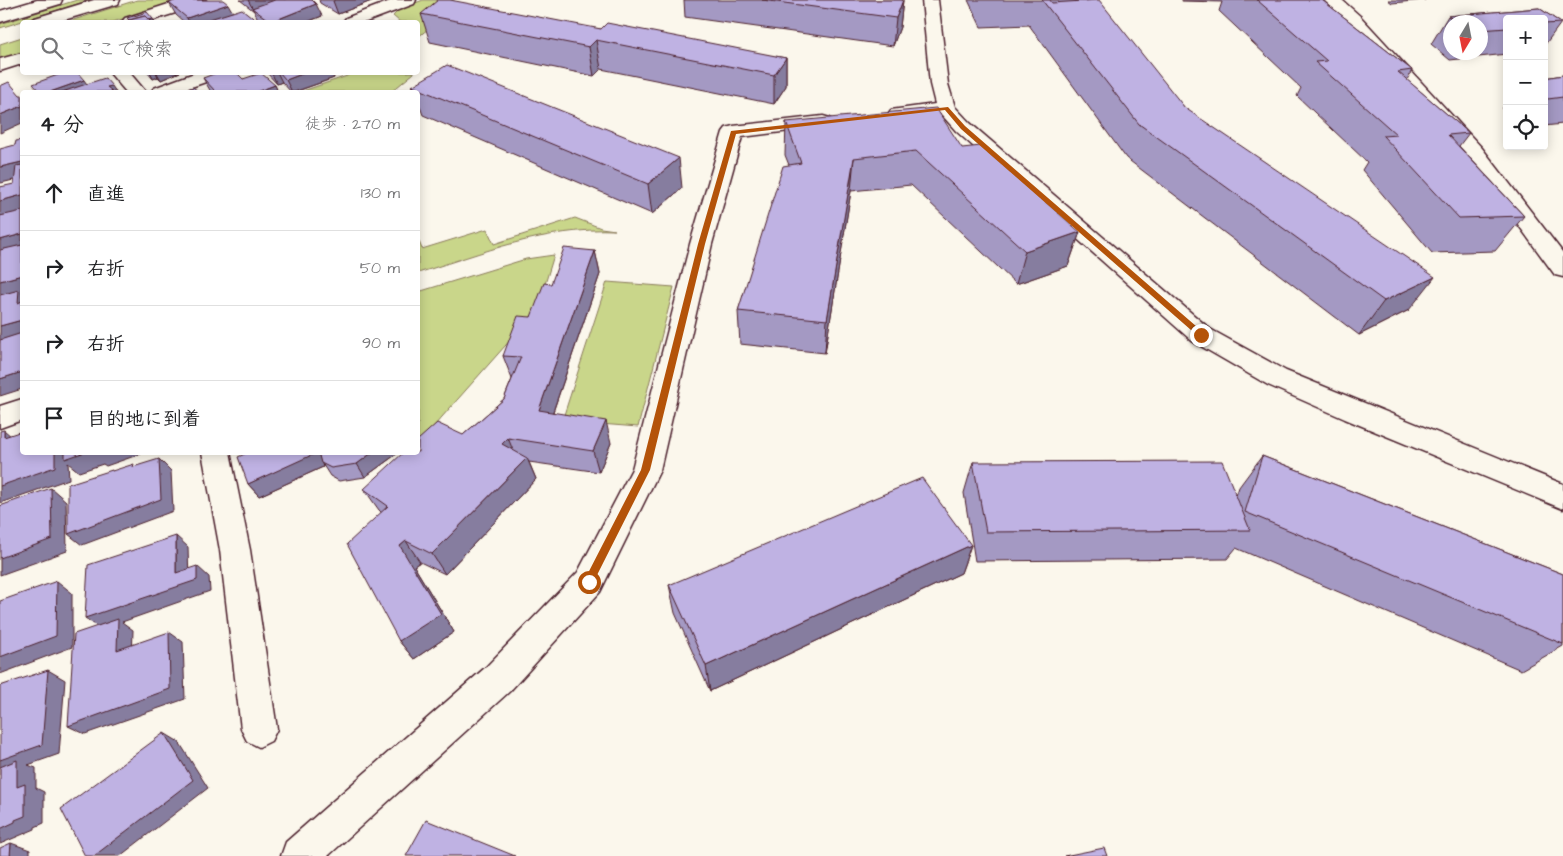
<!DOCTYPE html>
<html lang="ja">
<head>
<meta charset="utf-8">
<style>
  :root { --surface:#fff; --page:#f2f2f2; --text:#202124; --muted:#757577; --line:#e0e0e0 }
  body { margin:0; font-family:"Architects Daughter","Klee One",sans-serif; background:var(--page); color:var(--text) }
  .controls { position:absolute; right:15px; top:15px; display:grid; overflow:hidden; border-radius:5px; box-shadow:0 2px 12px #0003 }
  .controls button { width:45px; height:45px; display:grid; place-items:center; padding:0; border:0; border-bottom:1px solid var(--line); background:var(--surface); color:var(--text); font:25px sans-serif }
  .compass { position:absolute; left:1443px; top:15px; width:45px; height:45px; border-radius:50%; background:var(--surface); box-shadow:0 2px 12px #0003; rotate:190deg }
  .stop { position:absolute; width:15px; height:15px; margin:-11px; border:4px solid #b45309; border-radius:50%; background:#fff }
  .stop.end { background:#b45309; border-color:#fff; box-shadow:0 1px 5px #0008 }
  .list { margin:0; padding:0; list-style:none }
  h2 { display:flex; justify-content:space-between; align-items:center; height:65px; margin:0; padding:0 20px; font-size:21px }
  h2 small { font-size:16px; font-weight:400; color:var(--muted) }
  .list li { display:grid; grid-template-columns:32px 1fr auto; gap:15px; align-items:center; box-sizing:border-box; height:75px; padding:0 20px; border-top:1px solid var(--line) }
  .list b { display:block; font-size:19px; white-space:nowrap }
  .list em { font-size:16px; font-style:normal; color:var(--muted) }
  .icon { flex:none; width:28px; height:28px; fill:none; stroke:currentColor; stroke-width:2; stroke-linecap:round; stroke-linejoin:round }
  .map { position:relative; flex:none; width:1563px; height:856px; overflow:hidden }
  .search { position:absolute; background:var(--surface); box-shadow:0 2px 12px #0003; left:20px; top:20px; width:400px; height:55px; display:flex; align-items:center; gap:12px; box-sizing:border-box; padding:0 18px; border-radius:5px; color:var(--muted); font-size:19px }
  .panel { position:absolute; background:var(--surface); box-shadow:0 2px 12px #0003; left:20px; top:90px; width:400px; height:365px; border-radius:5px }
  .map>svg:first-child { display:block }
  .green { fill:#c9d68a; stroke:#8a7a5a }
  .lines { fill:none; stroke-linecap:round; stroke-linejoin:round }
  .minor-casing { stroke:#4a1f2b; stroke-width:3 }
  .major-casing { stroke:#4a1f2b; stroke-width:3 }
  .minor { fill:#fbf7ec; fill-rule:evenodd }
  .major { fill:#fbf7ec; fill-rule:evenodd }
  .wall { fill:#a499c3; stroke:#4a1f2b; fill-rule:evenodd }
  .shaded-wall { fill:#867d9f; stroke:#4a1f2b }
  .building { fill:#bfb2e3; stroke:#4a1f2b }
  .route { fill:#b45309 }
</style>
</head>
<body>
<div class="map">
<svg width="1563" height="856" viewBox="0 0 1563 856">
  <rect width="100%" height="100%" fill="#fbf7ec"/>
  <filter id="ink" filterUnits="userSpaceOnUse"><feTurbulence type="fractalNoise" baseFrequency=".02" numOctaves="2"/><feDisplacementMap in="SourceGraphic" scale="10" xChannelSelector="R" yChannelSelector="G"/><feConvolveMatrix kernelMatrix="1 2 1 2 8 2 1 2 1" color-interpolation-filters="sRGB"/></filter>
  <g filter="url(#ink)">
    <!-- green -->
    <g class="green">
      <path d="M77,0H90L0,28V24Z"/>
      <path d="M137,0H181L113,22H67Z"/>
      <path d="M423,0H454V8L418,37V22H400L393,16L400,9Z"/>
      <path d="M22,37V52L0,60V44Z"/>
      <path d="M352,72H414V73L391,92H300L347,76Z"/>
      <path d="M575,218L601,228L615,230C546,227 482,253 418,273V239L422,249L487,229L494,244Z"/>
      <path d="M554,255L537,310L418,444V292L526,259Z"/>
      <path d="M607,282L674,287L638,427L562,421Z"/>
    </g>
    <g class="lines">
      <defs>
        <g id="minor">
          <path d="M181,0H206L204,4L147,22H122L125,18Z"/>
          <path d="M393,0H416L414,4L366,22H343L346,18Z"/>
          <path d="M922,0H938L948,84L955,107L970,123L1210,329L1286,371L1563,484V509L1345,419L1268,385L1192,341L956,131L941,114L898,120L891,118L888,114L891,110L935,104L930,84Z"/>
          <path d="M1324,0H1342L1360,16L1482,148L1563,253V277L1555,275L1468,156L1348,24Z"/>
          <path d="M22,53V64L0,71V59Z"/>
          <path d="M109,72H129L146,92H126Z"/>
          <path d="M197,72H225L223,76L177,92H151L154,88Z"/>
          <path d="M823,116L830,118L833,122L830,126L742,137L712,244L660,470L600,592L510,691L328,856H281L286,842L486,667L578,572L632,469L690,244L723,132L726,128L733,126Z"/>
          <path d="M22,399V420L0,428V406Z"/>
          <path d="M202,452H230L250,550L277,729L271,741L259,747L247,741L241,729L220,550Z"/>
        </g>
        <g id="major">
          <path d="M37,0H62L60,4L0,22V11Z"/>
          <path d="M94,0H120L118,4L57,22H32L35,18Z"/>
        </g>
      </defs>
      <!-- minor casing -->
      <use href="#minor" class="minor-casing"/>
      <!-- major casing -->
      <use href="#major" class="major-casing"/>
      <!-- minor -->
      <use href="#minor" class="minor"/>
      <!-- major -->
      <use href="#major" class="major"/>
    </g>
    <!-- wall -->
    <g class="wall">
      <path d="M240,0H312L322,16L307,22H261L259,21L254,11Z"/>
      <path d="M319,0H374L338,14L320,3Z"/>
      <path d="M684,0H903L900,27L893,46L685,17Z"/>
      <path d="M968,0H1088L1185,108L1409,310L1359,335L1126,158L1029,25L981,27Z"/>
      <path d="M1182,0H1322L1412,70L1407,80L1469,133L1459,146L1524,216L1495,251L1432,253L1362,170L1367,162L1297,96L1301,88L1219,11L1222,2L1182,1Z"/>
      <path d="M1388,0H1425L1392,3Z"/>
      <path d="M169,3L232,12L257,21L258,22H184L176,15Z"/>
      <path d="M1539,8L1561,23L1544,46V19H1507V54L1450,60L1431,44L1448,16ZM1450,22H1480V52H1450Z"/>
      <path d="M421,14L601,29L786,58V86L774,104L601,69L594,76L430,42Z"/>
      <path d="M147,72H180L161,80L158,77L153,79Z"/>
      <path d="M266,72H332L334,78L294,92H291L282,82L277,84Z"/>
      <path d="M1563,75V124L1544,126V78Z"/>
      <path d="M203,78L243,79L275,85L278,92H211Z"/>
      <path d="M412,86L682,188L652,214L423,115L418,101V92H415Z"/>
      <path d="M1507,102V113L1502,109Z"/>
      <path d="M786,122L962,148L1080,232L1068,266L1016,284L911,185L851,191L825,353L740,344L738,311L789,165L785,155Z"/>
      <path d="M595,251L600,274L553,412L611,443L599,472L529,462L536,479L445,574L420,562L414,566L454,632L414,659L399,641L381,512L379,510L364,489L463,435L504,399L512,379L503,356L531,317L551,284Z"/>
      <path d="M249,452L398,453L365,477L339,481L330,476L323,465V467L259,496L248,484Z"/>
      <path d="M1262,456L1563,574V646L1521,670L1236,548L1227,559L975,561L964,493L973,462L1236,496L1239,487Z"/>
      <path d="M971,545L961,573L710,691L675,613L669,585Z"/>
    </g>
    <!-- shaded-wall -->
    <g class="shaded-wall">
      <path d="M248,0H286L252,8L254,11Z"/>
      <path d="M335,0H374L338,14L333,1Z"/>
      <path d="M903,0L900,27L893,46L896,18Z"/>
      <path d="M228,4L235,16L218,22H189L187,18Z"/>
      <path d="M316,4L322,16L307,22H271Z"/>
      <path d="M153,19L155,22H142Z"/>
      <path d="M596,40L601,69L594,76L589,47Z"/>
      <path d="M786,58V86L774,104V75Z"/>
      <path d="M150,72H156L158,77L153,79Z"/>
      <path d="M158,72H180L161,80L157,73Z"/>
      <path d="M271,72H277L282,82L277,84Z"/>
      <path d="M307,72H332L334,78L294,92H292L286,80Z"/>
      <path d="M84,80L89,87L74,92H50Z"/>
      <path d="M275,85L278,92H256Z"/>
      <path d="M112,86L116,92H109L107,87Z"/>
      <path d="M22,106V123L0,133V115Z"/>
      <path d="M679,158L682,188L652,214L648,184Z"/>
      <path d="M854,158L851,191L825,353L827,320Z"/>
      <path d="M22,162V178L1,183L0,182V167Z"/>
      <path d="M22,195V212L0,217V201Z"/>
      <path d="M1080,232L1068,266L1016,284L1025,251Z"/>
      <path d="M22,234V251L0,256V240Z"/>
      <path d="M595,251L600,274L546,432L539,410Z"/>
      <path d="M22,275V292H21L22,293V307L0,295V281Z"/>
      <path d="M1435,277L1409,310L1359,335L1384,301Z"/>
      <path d="M22,320V337L0,343V326Z"/>
      <path d="M22,372V389L0,396V379Z"/>
      <path d="M606,421L611,443L599,472L593,451Z"/>
      <path d="M4,430L19,443L4,437Z"/>
      <path d="M508,438L517,460L502,444Z"/>
      <path d="M55,452H146L106,466L103,464L79,472L68,463L69,479L0,503V486Z"/>
      <path d="M314,452H318L323,467L259,496L248,484Z"/>
      <path d="M373,452L398,453L365,477L357,464Z"/>
      <path d="M527,458L536,479L445,574L432,554Z"/>
      <path d="M159,459L171,471L173,511L82,545L68,534Z"/>
      <path d="M51,488L66,501L67,551L0,575V558Z"/>
      <path d="M176,536L188,547L189,582L197,566L209,577L210,591L122,622L133,630L132,660L117,650L101,629L85,618L176,573Z"/>
      <path d="M406,541L420,562L414,566L454,632L414,659L399,641L400,546Z"/>
      <path d="M971,545L961,573L710,691L706,666Z"/>
      <path d="M57,581L72,593V647L0,674V657Z"/>
      <path d="M169,632L183,642L185,699L85,734L68,726Z"/>
      <path d="M48,670L65,680L59,754L28,765L36,768V788L44,792V823L35,827V829L0,844V829L17,787L0,775V760Z"/>
      <path d="M164,733L179,742L208,788L120,856H94Z"/>
      <path d="M11,843L30,850V856H10Z"/>
    </g>
    <!-- building -->
    <g class="building">
      <path d="M177,0H223L228,4L187,18L169,3Z"/>
      <path d="M275,0H312L316,4L271,22L252,8Z"/>
      <path d="M438,0H450L601,29L607,23L786,58L774,75L596,40L589,47L421,14Z"/>
      <path d="M762,0H903L896,18Z"/>
      <path d="M1042,0H1050L1052,3L1099,0L1185,108L1435,277L1384,301L1139,124Z"/>
      <path d="M1257,0H1322L1412,70L1398,72L1469,133L1448,135L1524,216L1459,218L1383,136L1397,135L1315,62L1327,61Z"/>
      <path d="M1539,8L1561,23L1544,24V19H1507V28L1480,30V22H1457L1448,16Z"/>
      <path d="M242,9L257,21L253,22H200Z"/>
      <path d="M147,12L153,19L149,20L145,16L129,20L127,18Z"/>
      <path d="M145,16L151,22H122Z"/>
      <path d="M447,65L679,158L648,184L412,86Z"/>
      <path d="M66,72H77L84,80L50,92H40L33,84Z"/>
      <path d="M219,72H236L243,79L261,73L275,85L256,92H216L203,78Z"/>
      <path d="M279,72H307L286,80Z"/>
      <path d="M1563,75V97L1548,99L1544,96V78Z"/>
      <path d="M105,78L112,86L107,87L112,91L109,92H62Z"/>
      <path d="M9,82L20,95H22V106L0,115V86Z"/>
      <path d="M193,87L199,92H179Z"/>
      <path d="M936,108L962,148L981,146L1080,232L1025,251L916,151L854,158L827,320L738,311L783,166L801,163L786,122Z"/>
      <path d="M22,140V162L0,167V149L15,145L16,141Z"/>
      <path d="M22,165V195L0,201V187L14,184L16,166Z"/>
      <path d="M22,211V234L0,240V216Z"/>
      <path d="M22,245V275L0,281V250Z"/>
      <path d="M564,248L595,251L539,410L606,421L593,451L508,438L502,444L527,458L432,554L406,541L400,546L441,614L399,641L347,544L388,506L364,489L404,452H418V440L437,423L463,435L504,399L521,357L503,356L518,316L531,317L544,283L551,284Z"/>
      <path d="M19,290L18,303L22,301V320L0,326V295Z"/>
      <path d="M22,333V372L0,379V340Z"/>
      <path d="M4,430V437L22,431V452H55V467L0,486V431Z"/>
      <path d="M65,452H85L65,459Z"/>
      <path d="M249,452H314V454L248,484L238,457Z"/>
      <path d="M318,452H373L357,464L331,468L321,463Z"/>
      <path d="M1262,456L1563,574V644L1245,512Z"/>
      <path d="M159,459L161,499L68,534V484L112,470V471L134,464L133,467Z"/>
      <path d="M1222,461L1250,530L986,532L973,462Z"/>
      <path d="M922,478L971,545L706,666L669,585Z"/>
      <path d="M51,488L52,539L0,558V506Z"/>
      <path d="M176,536V573L197,566V580L85,618L88,565Z"/>
      <path d="M57,581L56,636L0,657V601Z"/>
      <path d="M118,619L117,650L169,632L170,689L68,726L74,634Z"/>
      <path d="M48,670L42,745L0,760V686Z"/>
      <path d="M164,733L193,780L94,856H85L61,809Z"/>
      <path d="M17,760V787L25,784V816L15,820V822L0,829V767Z"/>
      <path d="M426,820L515,856H406Z"/>
      <path d="M11,843L10,856H0V848Z"/>
      <path d="M1104,848L1107,856H1064Z"/>
    </g>
  </g>
  <!-- route -->
  <path class="route" d="M948,107L965,126L1204,333V337H1199L961,129L945,110L736,134L705,244L650,470L592,585H585V579L641,470L698,244L731,131Z"/>
</svg>
<div class="controls">
<button>+</button>
<button>−</button>
<button><svg class="icon" aria-label="locate" viewBox="0 0 24 24"><circle cx="12" cy="12" r="6"/><path d="M12 2v4M12 18v4M2 12h4M18 12h4"/></svg></button>
</div>
<svg class="compass" viewBox="-18 -18 36 36"><path d="M0-13l5 13h-10z" fill="#e53935"/><path d="M0 13l5-13h-10z" fill="#757577"/></svg>
<div class="stop" style="left:589px;top:582px"></div>
<div class="stop end" style="left:1201px;top:335px"></div>
<div class="search"><svg class="icon" aria-label="search" viewBox="0 0 24 24"><circle cx="10" cy="10" r="6"/><path d="M15 15l6 6"/></svg>ここで検索</div>
<section class="panel">
<h2>4 分<small>徒歩 · 270 m</small></h2>
<ul class="list">
<li><svg class="icon" aria-label="ahead" viewBox="0 0 24 24"><path d="M12 20V5M6 11l6-6 6 6"/></svg><div><b>直進</b></div><em>130 m</em></li>
<li><svg class="icon" aria-label="right" viewBox="0 0 24 24"><path d="M7 20v-9h11M14 6l5 5-5 5"/></svg><div><b>右折</b></div><em>50 m</em></li>
<li><svg class="icon" aria-label="right" viewBox="0 0 24 24"><path d="M7 20v-9h11M14 6l5 5-5 5"/></svg><div><b>右折</b></div><em>90 m</em></li>
<li><svg class="icon" aria-label="arrive" viewBox="0 0 24 24"><path d="M6 21V4h12l-3 4 3 4H6"/></svg><div><b>目的地に到着</b></div></li>
</ul>
</section>
</div>
</body>
</html>
